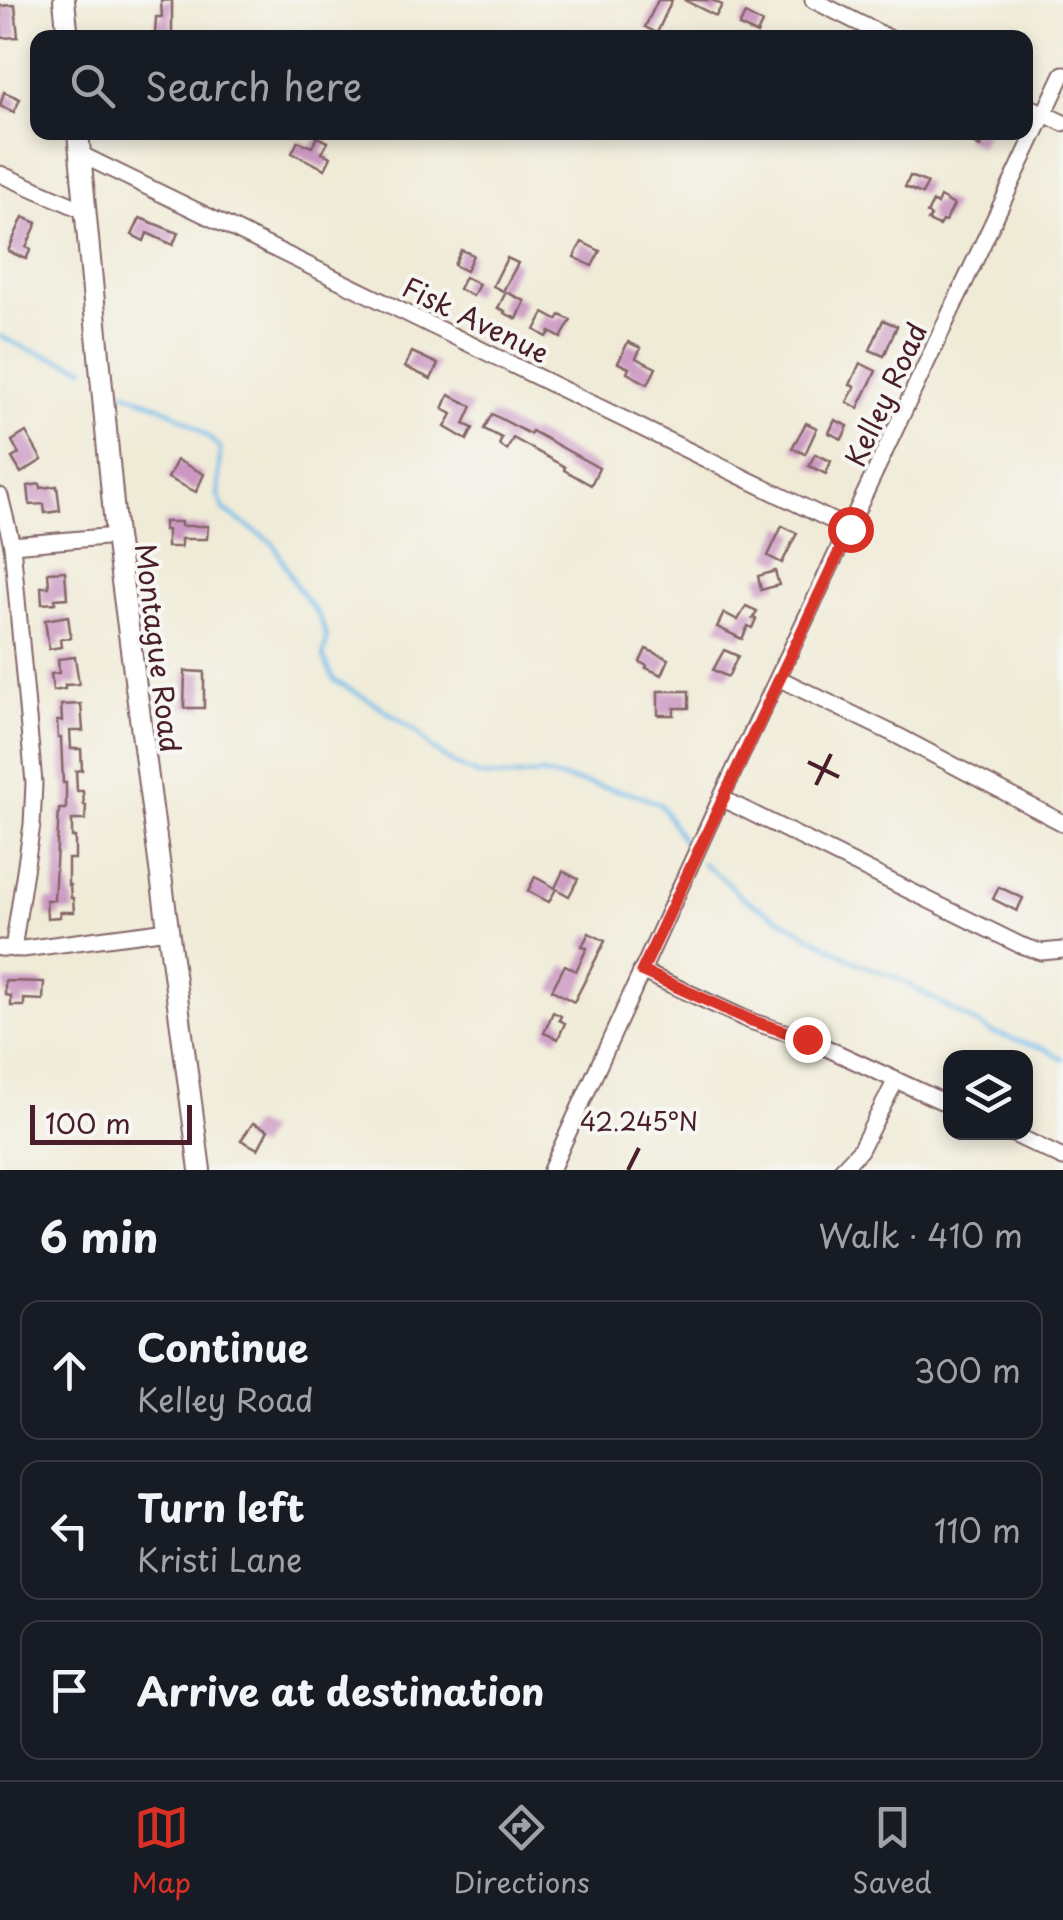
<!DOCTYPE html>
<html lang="en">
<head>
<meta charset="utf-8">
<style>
  :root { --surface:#171b24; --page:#20242c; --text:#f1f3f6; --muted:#9ea1a6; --line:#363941; --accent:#d93025 }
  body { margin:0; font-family:"Playpen Sans",sans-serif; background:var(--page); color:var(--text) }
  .controls { position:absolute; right:30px; bottom:30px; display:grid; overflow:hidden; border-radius:20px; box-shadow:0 5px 15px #0003 }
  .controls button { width:90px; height:90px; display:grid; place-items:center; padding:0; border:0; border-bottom:2px solid var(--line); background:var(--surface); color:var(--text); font:50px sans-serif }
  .scale { position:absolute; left:30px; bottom:25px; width:162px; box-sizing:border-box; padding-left:10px; border:5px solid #4a1f2b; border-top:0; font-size:28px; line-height:35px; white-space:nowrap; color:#4a1f2b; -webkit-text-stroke:8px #f6f6f2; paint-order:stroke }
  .stop { position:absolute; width:30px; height:30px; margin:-22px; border:8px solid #d93025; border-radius:50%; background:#fff }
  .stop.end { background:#d93025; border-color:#fff; box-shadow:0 2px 10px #0008 }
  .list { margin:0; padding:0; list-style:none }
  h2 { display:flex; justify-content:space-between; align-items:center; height:130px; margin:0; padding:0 40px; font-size:42px }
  h2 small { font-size:32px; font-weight:400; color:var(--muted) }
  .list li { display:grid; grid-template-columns:65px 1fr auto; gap:30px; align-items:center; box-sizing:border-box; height:140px; margin:0 20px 20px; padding:0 20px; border:2px solid var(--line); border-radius:20px }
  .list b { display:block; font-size:38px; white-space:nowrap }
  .list p { margin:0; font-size:32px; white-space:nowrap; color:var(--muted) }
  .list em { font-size:32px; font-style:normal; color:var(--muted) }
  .icon { flex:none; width:55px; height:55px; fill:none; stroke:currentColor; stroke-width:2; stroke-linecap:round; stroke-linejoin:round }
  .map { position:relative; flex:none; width:1063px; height:1170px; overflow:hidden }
  .search { position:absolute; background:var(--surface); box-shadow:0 5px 15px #0003; left:30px; right:30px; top:30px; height:110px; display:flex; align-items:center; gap:25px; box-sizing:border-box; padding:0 35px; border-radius:20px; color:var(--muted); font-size:38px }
  .sheet { height:610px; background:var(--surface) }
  nav { display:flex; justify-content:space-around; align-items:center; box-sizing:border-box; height:140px; border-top:2px solid var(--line); background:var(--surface); font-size:28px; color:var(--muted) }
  nav a { display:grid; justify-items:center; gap:5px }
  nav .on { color:var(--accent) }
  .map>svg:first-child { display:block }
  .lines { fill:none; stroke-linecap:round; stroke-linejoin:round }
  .stream { stroke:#6fbbe9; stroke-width:4 }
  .building { fill:#cc98c3 }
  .minor-casing { stroke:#846667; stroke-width:19 }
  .major-casing { stroke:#846667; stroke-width:24 }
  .minor { stroke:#fff; stroke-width:15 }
  .major { stroke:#fff; stroke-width:20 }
  .route { stroke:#d93025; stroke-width:12 }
  .ticks { fill:none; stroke:#4a1f2b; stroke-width:4 }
  .labels { text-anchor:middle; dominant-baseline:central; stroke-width:8; stroke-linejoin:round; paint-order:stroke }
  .street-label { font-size:28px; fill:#4a1f2b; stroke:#f6f6f2 }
  .ticks-label { font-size:25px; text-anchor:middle; fill:#4a1f2b; stroke:#f6f6f2; stroke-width:8; stroke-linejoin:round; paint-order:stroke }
</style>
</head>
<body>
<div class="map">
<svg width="1063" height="1170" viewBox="0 0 1063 1170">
  <rect width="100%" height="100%" fill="#f6f6f2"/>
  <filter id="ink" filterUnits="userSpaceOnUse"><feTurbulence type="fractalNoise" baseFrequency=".01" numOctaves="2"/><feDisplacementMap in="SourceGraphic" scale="20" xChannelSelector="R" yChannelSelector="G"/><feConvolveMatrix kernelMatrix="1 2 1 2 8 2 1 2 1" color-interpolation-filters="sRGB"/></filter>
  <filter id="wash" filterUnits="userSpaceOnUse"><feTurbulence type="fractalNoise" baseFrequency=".0048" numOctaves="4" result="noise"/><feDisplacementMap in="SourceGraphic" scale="40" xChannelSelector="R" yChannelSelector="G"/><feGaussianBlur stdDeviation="2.25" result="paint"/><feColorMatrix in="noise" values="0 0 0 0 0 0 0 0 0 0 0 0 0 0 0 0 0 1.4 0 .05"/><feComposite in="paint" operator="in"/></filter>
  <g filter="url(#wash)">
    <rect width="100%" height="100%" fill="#f0ebd7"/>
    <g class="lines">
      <!-- stream -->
      <g class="stream">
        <path d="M0,336L29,350L85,368"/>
        <path d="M119,390C161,406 187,415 220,448L218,495L224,510L274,544L296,586L320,618L327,638L323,657L335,681L373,702L417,732L432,749L458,766L481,776L507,777L542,774L639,795L661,805L685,844"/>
        <path d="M702,863L726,881L740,896L856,962L897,978L993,1033L1046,1049L1063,1059"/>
      </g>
    </g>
    <g id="blocks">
      <!-- building -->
      <g class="building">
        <path d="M172,0V35L155,34L156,17H162L161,1Z"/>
        <path d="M658,0H672L657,33L645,27Z"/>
        <path d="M684,0H712L722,5L716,16Z"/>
        <path d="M15,5L18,37L2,38L0,6Z"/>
        <path d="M745,14L762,23L757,34L739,26Z"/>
        <path d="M4,92L20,99L14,112L0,106Z"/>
        <path d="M967,132H987L980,147L964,138Z"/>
        <path d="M317,137L328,142L322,153L331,157L325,169L292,153L298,141L312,147Z"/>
        <path d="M910,176L928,183L922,194L905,187Z"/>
        <path d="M940,197L954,205L945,222L942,221L939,226L928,221L931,216L927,214L933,202L937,204Z"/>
        <path d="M23,217L37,223L26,247L31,249L26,259L8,251Z"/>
        <path d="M140,218L178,233L173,245L147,233L144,241L132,235Z"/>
        <path d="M582,242L600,251L592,266L574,257Z"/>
        <path d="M461,250L473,255L466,271L454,265Z"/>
        <path d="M507,258L518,263L503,291L493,286Z"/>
        <path d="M465,277L479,284L473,296L459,289Z"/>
        <path d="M506,292L525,301L517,319L504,313L505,311L498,308Z"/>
        <path d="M544,313L557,320L560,315L571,320L561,338L550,332L547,337L535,330Z"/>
        <path d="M883,320L897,326L884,356L870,350Z"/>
        <path d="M628,342L641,348L636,358L656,368L648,384L627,373L629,368L618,363Z"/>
        <path d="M412,352L438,364L431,379L405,367Z"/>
        <path d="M860,363L876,371L858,408L847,402L855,387L850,385Z"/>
        <path d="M449,395L472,406L464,424L473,428L467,440L445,427L452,414L443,409Z"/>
        <path d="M492,414L530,434L532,431L599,468L591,485L564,470L565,467L513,438L507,450L499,445L502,438L484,429Z"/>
        <path d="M835,420L848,426L842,439L829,433Z"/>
        <path d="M806,423L817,428L805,454L792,448Z"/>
        <path d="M26,432L42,460L21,473L12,458L19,454L12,441Z"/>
        <path d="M815,454L831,461L826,474L809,466Z"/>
        <path d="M177,460L204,474L196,492L168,478Z"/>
        <path d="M40,484L41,488L57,486L60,511L45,513L44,504L30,505L28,486Z"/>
        <path d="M164,522H181V526H208L207,539H181V547H167V530H164Z"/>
        <path d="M782,526L797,533L782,563L768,556Z"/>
        <path d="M65,571L67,598L55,599V603L42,604L41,587H49L48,572Z"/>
        <path d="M775,571L779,585L761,590L758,576Z"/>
        <path d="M746,606L757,611L753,618L756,619L752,628L748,626L742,639L717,627L724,613L738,620Z"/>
        <path d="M68,616L71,638L60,639L61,647L49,649L45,620Z"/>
        <path d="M646,649L669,659L662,675L646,668L647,666L640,662Z"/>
        <path d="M724,650L738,656L728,677L713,670Z"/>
        <path d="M75,657L79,684L65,685V689L53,691L51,674L59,673L58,659Z"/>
        <path d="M185,671L204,672V708H184Z"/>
        <path d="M658,691H689V708H674V715H658Z"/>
        <path d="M81,704L83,731H70L71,749H81L82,770L76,771L77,791H83L84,805H86L85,820H72V837H75V859H68V885H70L71,898H73L74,912H60V917L47,918L46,900H54L59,809H66V783H63L61,738H58L57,721H62L61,705Z"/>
        <path d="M563,871L578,879L569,896L556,889L549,902L528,891L535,877L555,888Z"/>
        <path d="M999,887L1023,898L1017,911L993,899Z"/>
        <path d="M589,933L605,941L574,1002L552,990L565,965L576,971L587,948L582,946Z"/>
        <path d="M5,981L44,982L43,1000L24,999V1006H11V996L5,995Z"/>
        <path d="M553,1012L561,1016L559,1020L565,1023L558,1039L544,1033Z"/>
        <path d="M253,1123L268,1130L258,1149L241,1140Z"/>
      </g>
    </g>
  </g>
  <g filter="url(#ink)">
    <use href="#blocks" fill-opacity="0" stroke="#846667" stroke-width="2.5"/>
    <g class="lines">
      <defs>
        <g id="minor">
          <path d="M813,0L889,38"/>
          <path d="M1026,105L1063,123"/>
          <path d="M80,154L849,529"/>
          <path d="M0,174L83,210"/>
          <path d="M0,496L12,545L34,783L32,825L13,949"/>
          <path d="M12,545L116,536"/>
          <path d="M778,678L898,736L1063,823"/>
          <path d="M721,798L1020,945L1041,952L1063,950"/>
          <path d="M0,948L23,949L168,930"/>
          <path d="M641,971L750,1021L807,1039L950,1105"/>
          <path d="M1009,1132L1063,1158"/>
          <path d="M551,1170L721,798L1063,74"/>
          <path d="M841,1170L860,1150L896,1080"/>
        </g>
        <g id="major">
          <path d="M64,0L68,38"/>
          <path d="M78,132L116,536L200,1170"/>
        </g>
      </defs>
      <!-- minor casing -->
      <use href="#minor" class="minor-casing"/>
      <!-- major casing -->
      <use href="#major" class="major-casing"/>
      <!-- minor -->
      <use href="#minor" class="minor"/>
      <!-- major -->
      <use href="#major" class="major"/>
    </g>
  </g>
  <g class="lines" filter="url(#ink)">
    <!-- route -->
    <path class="route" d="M807,1039L750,1020L642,971L850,529"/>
  </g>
  <!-- ticks -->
  <path class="ticks" d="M808,762L839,777M816,785L831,754M628,1170L639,1148"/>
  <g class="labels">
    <!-- street labels -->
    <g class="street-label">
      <text transform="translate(476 319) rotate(26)">Fisk Avenue</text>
      <text transform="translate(885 394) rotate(-65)">Kelley Road</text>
      <text transform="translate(159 648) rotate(83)">Montague Road</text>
    </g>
  </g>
  <g class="ticks-label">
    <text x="639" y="1131">42.245°N</text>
  </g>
</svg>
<div class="controls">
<button><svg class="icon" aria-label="layers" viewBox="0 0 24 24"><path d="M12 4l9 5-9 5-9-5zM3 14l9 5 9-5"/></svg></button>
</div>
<div class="scale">100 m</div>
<div class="stop" style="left:850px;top:529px"></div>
<div class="stop end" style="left:807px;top:1039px"></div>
<div class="search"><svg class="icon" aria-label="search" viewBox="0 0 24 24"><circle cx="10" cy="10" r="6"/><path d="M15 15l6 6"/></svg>Search here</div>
</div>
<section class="sheet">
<h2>6 min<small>Walk · 410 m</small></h2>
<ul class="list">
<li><svg class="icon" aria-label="ahead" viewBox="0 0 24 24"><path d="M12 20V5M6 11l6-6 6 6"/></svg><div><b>Continue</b><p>Kelley Road</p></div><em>300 m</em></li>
<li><svg class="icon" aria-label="left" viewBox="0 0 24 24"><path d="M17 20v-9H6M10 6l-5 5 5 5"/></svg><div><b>Turn left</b><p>Kristi Lane</p></div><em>110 m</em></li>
<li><svg class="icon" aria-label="arrive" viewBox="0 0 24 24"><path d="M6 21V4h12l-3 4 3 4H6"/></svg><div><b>Arrive at destination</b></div></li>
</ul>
</section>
<nav>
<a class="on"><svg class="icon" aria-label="map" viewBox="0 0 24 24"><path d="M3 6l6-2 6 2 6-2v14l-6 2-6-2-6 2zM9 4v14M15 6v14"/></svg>Map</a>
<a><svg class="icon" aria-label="directions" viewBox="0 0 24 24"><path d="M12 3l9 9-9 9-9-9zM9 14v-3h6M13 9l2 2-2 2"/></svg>Directions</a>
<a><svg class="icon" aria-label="saved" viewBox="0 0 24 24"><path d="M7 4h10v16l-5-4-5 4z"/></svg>Saved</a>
</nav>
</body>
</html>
